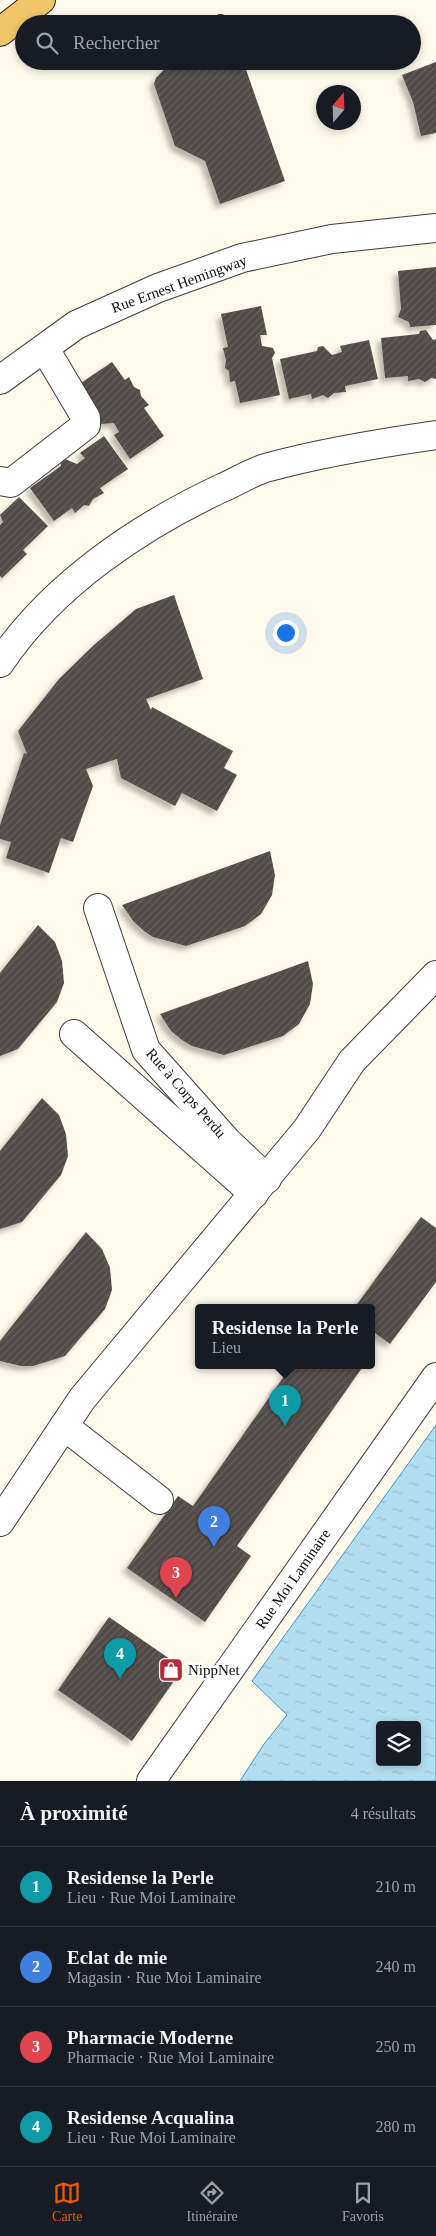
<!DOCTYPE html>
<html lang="fr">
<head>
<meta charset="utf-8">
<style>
  :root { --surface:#171b24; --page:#20242c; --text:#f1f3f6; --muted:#9ea1a6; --line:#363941; --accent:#ea580c }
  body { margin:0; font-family:Georgia,serif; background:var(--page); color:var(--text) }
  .controls { position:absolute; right:15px; bottom:15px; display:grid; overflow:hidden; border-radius:5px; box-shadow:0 2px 8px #0003 }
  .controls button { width:45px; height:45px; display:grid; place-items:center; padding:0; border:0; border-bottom:1px solid var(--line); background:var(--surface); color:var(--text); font:25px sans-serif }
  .compass { position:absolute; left:316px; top:85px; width:45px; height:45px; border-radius:50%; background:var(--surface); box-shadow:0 2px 8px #0003; rotate:19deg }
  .you { position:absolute; left:285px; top:632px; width:18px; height:18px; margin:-12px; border:4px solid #fff; border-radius:50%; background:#1a73e8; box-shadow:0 0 0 8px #1a73e833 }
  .badge { display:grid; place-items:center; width:32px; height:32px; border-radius:50%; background:var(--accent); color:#fff; font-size:16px; font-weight:700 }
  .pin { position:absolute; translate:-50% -41px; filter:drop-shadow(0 1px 2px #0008) }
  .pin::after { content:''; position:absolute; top:26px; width:18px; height:15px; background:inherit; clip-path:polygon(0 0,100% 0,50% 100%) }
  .popup { position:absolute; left:195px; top:1304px; width:180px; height:65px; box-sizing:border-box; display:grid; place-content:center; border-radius:5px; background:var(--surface); filter:drop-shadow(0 1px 4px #0005); font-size:16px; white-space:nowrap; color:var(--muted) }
  .popup b { font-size:19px; color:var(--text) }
  .popup::after { content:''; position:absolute; left:50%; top:100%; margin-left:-10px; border:10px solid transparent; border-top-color:var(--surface) }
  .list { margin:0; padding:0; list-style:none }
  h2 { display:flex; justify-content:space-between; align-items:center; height:65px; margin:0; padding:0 20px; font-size:21px }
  h2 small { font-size:16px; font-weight:400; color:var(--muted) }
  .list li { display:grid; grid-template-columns:32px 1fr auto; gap:15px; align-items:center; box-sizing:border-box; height:80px; padding:0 20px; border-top:1px solid var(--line) }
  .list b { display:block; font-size:19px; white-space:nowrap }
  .list p { margin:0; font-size:16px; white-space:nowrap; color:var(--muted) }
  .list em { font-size:16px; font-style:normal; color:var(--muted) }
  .icon { flex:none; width:28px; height:28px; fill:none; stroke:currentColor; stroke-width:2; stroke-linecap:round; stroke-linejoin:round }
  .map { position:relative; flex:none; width:436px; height:1781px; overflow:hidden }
  .search { position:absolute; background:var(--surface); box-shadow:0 2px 8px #0003; left:15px; right:15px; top:15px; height:55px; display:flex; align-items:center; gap:12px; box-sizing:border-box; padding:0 18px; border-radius:28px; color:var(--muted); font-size:19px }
  .sheet { height:385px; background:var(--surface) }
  nav { display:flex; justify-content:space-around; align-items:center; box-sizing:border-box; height:70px; border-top:1px solid var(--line); background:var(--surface); font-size:14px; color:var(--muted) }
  nav a { display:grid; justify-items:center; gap:2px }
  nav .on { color:var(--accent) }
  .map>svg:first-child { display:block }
  .water { fill:url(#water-ripples); stroke:#3d98c4; fill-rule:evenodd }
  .building { fill:url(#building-hatch); filter:url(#shadow) }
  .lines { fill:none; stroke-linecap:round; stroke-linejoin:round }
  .minor-casing { stroke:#3e3e3e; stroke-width:30 }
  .major-casing { stroke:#1c1c1c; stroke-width:30 }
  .minor { stroke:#fff; stroke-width:28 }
  .major { stroke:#f0c668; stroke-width:28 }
  .labels { text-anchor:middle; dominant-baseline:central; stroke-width:5; stroke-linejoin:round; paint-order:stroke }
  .street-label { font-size:15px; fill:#0b0b0b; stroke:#fff }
  .poi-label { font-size:15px; fill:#0b0b0b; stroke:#fff; text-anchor:start }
</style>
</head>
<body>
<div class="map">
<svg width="436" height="1781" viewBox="0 0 436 1781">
  <defs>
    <pattern id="water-ripples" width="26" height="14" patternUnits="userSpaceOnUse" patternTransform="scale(1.25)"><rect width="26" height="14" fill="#b2def2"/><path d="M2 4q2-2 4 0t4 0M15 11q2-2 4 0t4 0" fill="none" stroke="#98bdce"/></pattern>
    <pattern id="building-hatch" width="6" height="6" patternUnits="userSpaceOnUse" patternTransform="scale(1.25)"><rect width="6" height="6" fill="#534b48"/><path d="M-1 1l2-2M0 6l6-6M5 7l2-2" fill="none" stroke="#67605e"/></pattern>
    <filter id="shadow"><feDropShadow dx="-4.5" dy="4.5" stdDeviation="2.5" flood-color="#0004"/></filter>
  </defs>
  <rect width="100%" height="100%" fill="#fef9ea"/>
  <!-- water -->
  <path class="water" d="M436,1425V1781H240L264,1744L287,1715L252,1681ZM380,1725H417V1762H380Z"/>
  <!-- building -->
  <g class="building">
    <path d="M218,14H223L230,24H208Z"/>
    <path d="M172,61H243L285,181L220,204L205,161L175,146L154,84L156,78Z"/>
    <path d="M436,62V133L421,136L413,102L402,75Z"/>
    <path d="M436,267V325L410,327L409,322L398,317L401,309L398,271Z"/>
    <path d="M261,306L267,335H260L262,346L273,348L275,353L272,358L280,395L240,403L235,381L230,382L229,371L225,368L226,360L223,348L228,347L221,314Z"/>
    <path d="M426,330L433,340L436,339V379L431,378L425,382L419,379L408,381V376L385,378L381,338L419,334L420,331Z"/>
    <path d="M369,340L378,379L345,386L346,392L334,393L328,398L323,395L312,399L311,394L289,399L280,359L317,351L318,347L323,346L332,355L342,352L340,346Z"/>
    <path d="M112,362L125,380L129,377L134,387L140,390L141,396L149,405L144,408L164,436L130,459L114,435L119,432L114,423L101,424L99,421L100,416L78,385Z"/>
    <path d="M104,436L128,469L100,488L104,493L93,499L89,506L84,505L75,513L72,508L54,521L30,488L61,466V462L65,459L77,464L85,458L80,453Z"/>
    <path d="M19,497L48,526L23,550L27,554L2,578L0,576V525L3,522L0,515Z"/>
    <path d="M174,595L203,679L146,699L151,710L152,707L233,751L224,768L237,775L217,811L182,793L175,806L121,778L117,759L86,769L93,786L73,842L61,838L49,873L6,858L11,842L0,839V825L24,753L27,754L18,731L59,679L94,645L136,609Z"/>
    <path d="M270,851L275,875L272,895L261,914L245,926L186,946L153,937L144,931L134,922L122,905Z"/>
    <path d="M38,925L55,942L62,961L64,983L57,1002L18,1049L0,1056V973Z"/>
    <path d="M308,961L313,984L310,1004L299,1024L283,1036L224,1055L192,1046L182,1040L171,1031L160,1014Z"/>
    <path d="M42,1098L59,1115L66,1134L68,1156L61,1175L22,1222L0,1229V1151Z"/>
    <path d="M421,1217L436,1228V1282L390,1344L371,1330V1307H355Z"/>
    <path d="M86,1232L102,1249L110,1268L112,1290L105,1309L65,1356L33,1366H21L0,1361V1341Z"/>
    <path d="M292,1365H364L237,1546L251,1556L205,1622L127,1568L178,1496L193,1506Z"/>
    <path d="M109,1617L183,1668L132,1741L58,1690Z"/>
  </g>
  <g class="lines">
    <defs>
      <g id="minor">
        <path d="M0,380L76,325L158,288L242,258L332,239L436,228"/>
        <path d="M0,481L11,483L86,425V418L45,349"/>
        <path d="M0,663C52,585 140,526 224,487C238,481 253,471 269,467C323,452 380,443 436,435"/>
        <path d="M98,908L146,1050L227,1141L267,1179"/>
        <path d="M74,1034L254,1194"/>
        <path d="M64,1426L159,1500"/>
        <path d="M0,1522L82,1399L307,1129L352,1061L436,975"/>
        <path d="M151,1781L436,1377"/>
      </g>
      <path id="major" d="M0,32L41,0"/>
    </defs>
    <!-- minor casing -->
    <use href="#minor" class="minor-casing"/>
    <!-- major casing -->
    <use href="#major" class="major-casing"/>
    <!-- minor -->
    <use href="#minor" class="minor"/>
    <!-- major -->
    <use href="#major" class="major"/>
  </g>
  <!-- icons -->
  <defs>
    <symbol id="shop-square" viewBox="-11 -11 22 22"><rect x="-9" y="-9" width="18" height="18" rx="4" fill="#b22c3b" stroke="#fff"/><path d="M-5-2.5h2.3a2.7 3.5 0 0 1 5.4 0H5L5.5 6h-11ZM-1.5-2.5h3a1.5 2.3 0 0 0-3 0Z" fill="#fff"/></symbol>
  </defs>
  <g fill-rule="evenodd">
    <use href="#shop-square" x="157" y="1656" width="28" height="28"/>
  </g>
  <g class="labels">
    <!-- street labels -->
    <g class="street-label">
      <text transform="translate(179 284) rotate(-20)">Rue Ernest Hemingway</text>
      <text transform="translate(186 1093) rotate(49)">Rue à Corps Perdu</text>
      <text transform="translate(293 1579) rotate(-55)">Rue Moi Laminaire</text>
    </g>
    <!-- poi labels -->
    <g class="poi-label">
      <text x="188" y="1670">NippNet</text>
    </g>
  </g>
</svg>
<div class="controls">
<button><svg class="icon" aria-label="layers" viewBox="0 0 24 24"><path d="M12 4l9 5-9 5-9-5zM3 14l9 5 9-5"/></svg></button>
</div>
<svg class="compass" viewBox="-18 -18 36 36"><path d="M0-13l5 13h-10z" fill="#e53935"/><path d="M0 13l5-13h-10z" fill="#9ea1a6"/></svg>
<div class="you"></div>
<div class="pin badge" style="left:285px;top:1426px;background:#0f9aa8">1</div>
<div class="popup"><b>Residense la Perle</b>Lieu</div>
<div class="pin badge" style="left:214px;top:1547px;background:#3f7fe0">2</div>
<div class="pin badge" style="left:176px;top:1598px;background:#e0444e">3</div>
<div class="pin badge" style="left:120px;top:1679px;background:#0f9aa8">4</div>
<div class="search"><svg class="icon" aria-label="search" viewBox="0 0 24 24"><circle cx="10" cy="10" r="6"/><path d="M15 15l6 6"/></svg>Rechercher</div>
</div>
<section class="sheet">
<h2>À proximité<small>4 résultats</small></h2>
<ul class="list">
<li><span class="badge" style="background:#0f9aa8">1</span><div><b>Residense la Perle</b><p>Lieu · Rue Moi Laminaire</p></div><em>210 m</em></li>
<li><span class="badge" style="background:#3f7fe0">2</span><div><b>Eclat de mie</b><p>Magasin · Rue Moi Laminaire</p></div><em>240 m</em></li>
<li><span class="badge" style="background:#e0444e">3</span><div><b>Pharmacie Moderne</b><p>Pharmacie · Rue Moi Laminaire</p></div><em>250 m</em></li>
<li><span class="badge" style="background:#0f9aa8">4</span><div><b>Residense Acqualina</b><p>Lieu · Rue Moi Laminaire</p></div><em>280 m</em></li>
</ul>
</section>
<nav>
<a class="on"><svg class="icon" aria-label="map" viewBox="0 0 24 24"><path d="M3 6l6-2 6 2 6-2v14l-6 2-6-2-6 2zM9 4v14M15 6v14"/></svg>Carte</a>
<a><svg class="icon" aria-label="directions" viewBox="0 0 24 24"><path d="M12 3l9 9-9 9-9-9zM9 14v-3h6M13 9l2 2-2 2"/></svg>Itinéraire</a>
<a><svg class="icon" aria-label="saved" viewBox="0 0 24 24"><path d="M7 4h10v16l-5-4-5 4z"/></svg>Favoris</a>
</nav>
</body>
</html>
